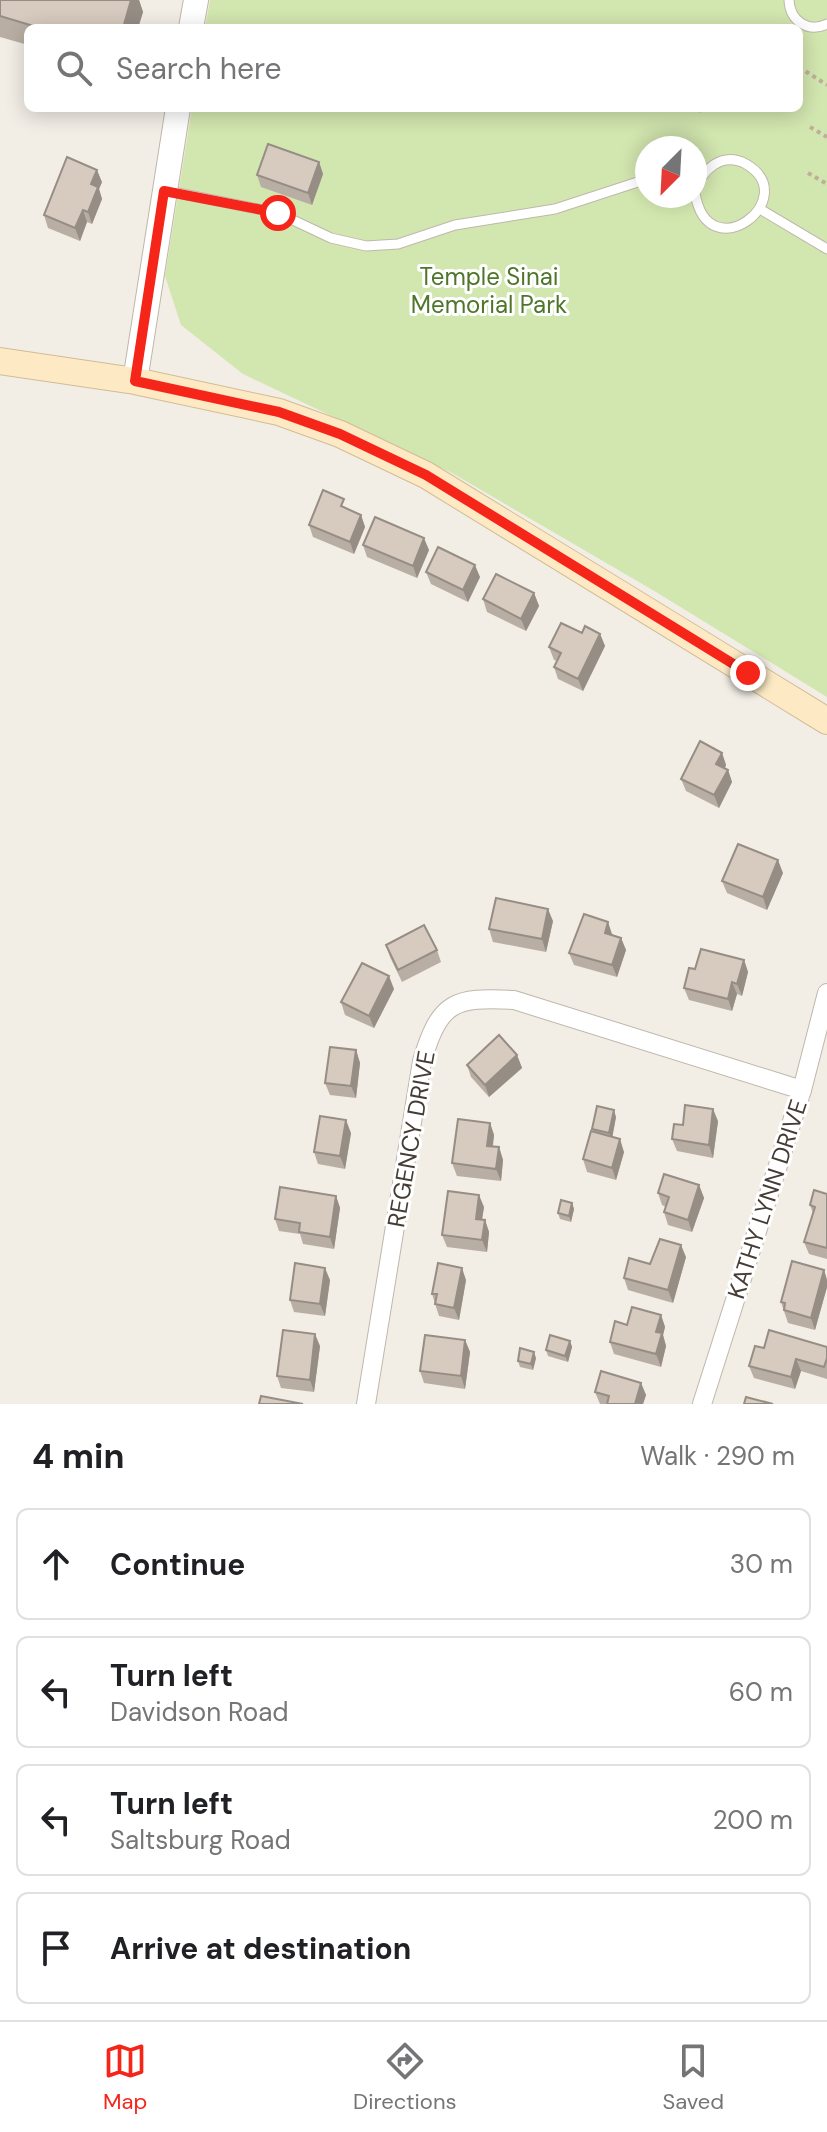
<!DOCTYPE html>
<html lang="en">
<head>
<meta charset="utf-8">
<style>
  :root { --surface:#fff; --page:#f2f2f2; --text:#202124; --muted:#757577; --line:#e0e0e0; --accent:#f5251a }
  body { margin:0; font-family:"DM Sans",sans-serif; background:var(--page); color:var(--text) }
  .compass { position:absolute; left:635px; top:136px; width:72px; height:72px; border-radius:50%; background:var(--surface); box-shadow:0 4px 20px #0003; rotate:204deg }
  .stop { position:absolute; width:24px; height:24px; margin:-18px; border:6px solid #f5251a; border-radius:50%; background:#fff }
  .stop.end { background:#f5251a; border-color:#fff; box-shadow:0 2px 8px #0008 }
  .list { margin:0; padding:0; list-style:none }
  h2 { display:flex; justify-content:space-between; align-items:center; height:104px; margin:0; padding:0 32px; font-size:34px }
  h2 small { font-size:26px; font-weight:400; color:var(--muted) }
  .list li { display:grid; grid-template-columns:52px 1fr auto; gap:24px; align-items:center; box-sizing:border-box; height:112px; margin:0 16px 16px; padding:0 16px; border:2px solid var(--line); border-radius:12px }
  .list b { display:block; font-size:30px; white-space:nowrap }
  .list p { margin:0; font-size:26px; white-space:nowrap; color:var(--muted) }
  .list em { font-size:26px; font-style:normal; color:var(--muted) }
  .icon { flex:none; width:44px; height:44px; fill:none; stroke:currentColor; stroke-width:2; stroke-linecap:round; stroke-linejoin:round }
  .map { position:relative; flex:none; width:827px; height:1404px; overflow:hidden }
  .search { position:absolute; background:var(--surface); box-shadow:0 4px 20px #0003; left:24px; right:24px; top:24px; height:88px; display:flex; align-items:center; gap:20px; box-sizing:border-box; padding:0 28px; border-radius:12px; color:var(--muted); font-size:30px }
  .sheet { height:616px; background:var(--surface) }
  nav { display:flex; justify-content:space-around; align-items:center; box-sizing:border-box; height:112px; border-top:2px solid var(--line); background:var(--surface); font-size:22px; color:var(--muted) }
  nav a { display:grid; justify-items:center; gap:4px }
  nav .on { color:var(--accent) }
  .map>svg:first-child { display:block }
  .green { fill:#d2e6af; fill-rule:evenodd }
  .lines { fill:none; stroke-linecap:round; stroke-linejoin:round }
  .service-casing { stroke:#c0b7ab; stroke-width:11 }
  .minor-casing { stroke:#c0b7ab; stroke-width:20 }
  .tertiary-casing { stroke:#c0b7ab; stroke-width:26 }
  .secondary-casing { stroke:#d1bc96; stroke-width:28 }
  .path { stroke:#bfae9a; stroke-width:4; stroke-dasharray:4 4; stroke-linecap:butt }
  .service { stroke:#fff; stroke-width:9 }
  .minor { stroke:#fff; stroke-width:18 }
  .tertiary { stroke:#fff; stroke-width:24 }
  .secondary { stroke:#fdeac4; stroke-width:26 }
  .wall { fill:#b9aea3 }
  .shaded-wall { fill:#968d85 }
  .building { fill:#d7cabe; stroke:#968d85; stroke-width:2 }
  .route { stroke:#f5251a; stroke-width:10 }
  .labels { text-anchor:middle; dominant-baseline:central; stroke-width:6; stroke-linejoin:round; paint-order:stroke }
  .park-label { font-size:24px; fill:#4e752a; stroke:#fff }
  .street-label { font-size:24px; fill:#453d35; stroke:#fff }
</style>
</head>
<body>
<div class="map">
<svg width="827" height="1404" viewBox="0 0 827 1404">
  <rect width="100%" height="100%" fill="#f2ede5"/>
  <!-- green -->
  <path class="green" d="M210,0H827V697L656,592L452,473L243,374L181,325L165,276L192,108H799V28H205ZM647,148H695V196H647Z"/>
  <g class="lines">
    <defs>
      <g id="service">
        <path d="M789,0C790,21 808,33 827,24"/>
        <path d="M168,191L278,213L331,238L366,246L398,244L455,225L555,209L647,179"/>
        <path d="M695,192C701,170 722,151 746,164C804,198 708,272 695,193"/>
        <path d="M760,209L827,249"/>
      </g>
      <g id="minor">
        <path d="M366,1404L422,1061C440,1001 454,997 514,1000L802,1090"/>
        <path d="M702,1404L802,1090L827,993"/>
      </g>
      <g id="tertiary">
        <path d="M191,28L196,0"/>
        <path d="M135,381L178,108"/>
      </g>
      <path id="secondary" d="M0,361L135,381L279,412L340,434L426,475L827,721"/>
    </defs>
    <!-- service casing -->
    <use href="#service" class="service-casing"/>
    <!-- minor casing -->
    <use href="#minor" class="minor-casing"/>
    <!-- tertiary casing -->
    <use href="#tertiary" class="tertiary-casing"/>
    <!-- secondary casing -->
    <use href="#secondary" class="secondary-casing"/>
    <!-- path -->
    <g class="path">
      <path d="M799,67L827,85"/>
      <path d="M699,111L706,108"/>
      <path d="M810,127L827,137"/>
      <path d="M808,173L827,184"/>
    </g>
    <!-- service -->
    <use href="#service" class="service"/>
    <!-- minor -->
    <use href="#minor" class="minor"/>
    <!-- tertiary -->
    <use href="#tertiary" class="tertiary"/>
    <!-- secondary -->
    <use href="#secondary" class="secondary"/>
  </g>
  <!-- wall -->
  <g class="wall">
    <path d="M0,0H139L143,12L138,28H28V45L0,37Z"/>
    <path d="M319,162L323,174L312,205L261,187L257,175Z"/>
    <path d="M102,182L99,189L102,199L92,224L87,222L80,241L48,228L44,215Z"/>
    <path d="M361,515L365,527L354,554L313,537L309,525Z"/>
    <path d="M363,545L429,550L417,578L367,557Z"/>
    <path d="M426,572L480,577L468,602L431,584Z"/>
    <path d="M534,593L539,606L526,631L487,612L483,599Z"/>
    <path d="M582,633L600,634L605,646L583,691L558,679L554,667L557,661L554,660L549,647Z"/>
    <path d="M722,753L726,765L725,768L728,770L732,782L719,808L686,791L681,779Z"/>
    <path d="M783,873L767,910L727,893L722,881Z"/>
    <path d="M553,921L546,952L493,942L489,929Z"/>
    <path d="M612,934L621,938L626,950L617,977L574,965L569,953Z"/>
    <path d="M386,945L437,950L441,962L402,982L390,957Z"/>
    <path d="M744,960L748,972L742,996L737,994L732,1011L689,1000L684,988L695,969Z"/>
    <path d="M394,989L374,1028L345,1015L341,1002Z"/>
    <path d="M356,1050L360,1063L356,1098L330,1095L325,1083Z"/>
    <path d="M517,1055L522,1068L489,1097L471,1077L467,1065Z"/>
    <path d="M616,1117L612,1137L624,1152L616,1180L587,1172L583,1159L593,1131L592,1129Z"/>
    <path d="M718,1121L713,1158L677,1151L672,1139L683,1125Z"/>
    <path d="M490,1123L494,1135L493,1147H499L503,1160L501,1181L457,1176L452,1163Z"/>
    <path d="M351,1133L345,1169L318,1164L314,1152Z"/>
    <path d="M699,1185L704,1198L692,1232L668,1225L664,1212L666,1207L662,1205L658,1193Z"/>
    <path d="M827,1194V1259L809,1254L804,1242L813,1213L810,1205Z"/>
    <path d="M336,1196L340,1208L334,1249L303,1244L300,1234L279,1231L275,1219Z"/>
    <path d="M572,1203L574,1209L571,1222L560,1219L558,1213Z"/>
    <path d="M484,1207L482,1220H485L489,1232L487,1252L447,1247L442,1235Z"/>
    <path d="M686,1257L673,1303L628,1290L624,1278L650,1264Z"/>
    <path d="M824,1270L827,1280V1287L815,1330L788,1323L781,1302Z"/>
    <path d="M330,1280L325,1316L294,1312L290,1300Z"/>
    <path d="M466,1280L459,1320L439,1316L432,1294Z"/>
    <path d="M661,1315L665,1327L663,1335L666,1346L661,1367L614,1354L610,1342L627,1325Z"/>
    <path d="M465,1340L470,1352L465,1389L424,1383L420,1371Z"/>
    <path d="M570,1341L572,1347L568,1362L548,1356L546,1350Z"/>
    <path d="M320,1346L314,1392L281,1388L277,1376Z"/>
    <path d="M827,1347V1379L801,1371L795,1389L754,1378L749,1366L764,1348Z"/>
    <path d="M536,1358L533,1370L520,1367L518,1361Z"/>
    <path d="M641,1383L646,1395L643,1404H600L595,1392Z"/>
  </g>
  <!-- shaded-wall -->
  <g class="shaded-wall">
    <path d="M131,0H139L143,12L138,28H123Z"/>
    <path d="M319,162L323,174L312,205L308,193Z"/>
    <path d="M97,170L102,182L99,189L102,199L92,224L88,212L91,184Z"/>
    <path d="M83,210L87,222L80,241L75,228Z"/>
    <path d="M361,515L365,527L354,554L350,542Z"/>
    <path d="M424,538L429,550L417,578L413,566Z"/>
    <path d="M475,565L480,577L468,602L463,590Z"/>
    <path d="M534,593L539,606L526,631L521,619Z"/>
    <path d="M600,634L605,646L583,691L578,679Z"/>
    <path d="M722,753L726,765L721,776L716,764Z"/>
    <path d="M728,770L732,782L719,808L714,795Z"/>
    <path d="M778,860L783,873L767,910L763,897Z"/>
    <path d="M548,909L553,921L546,952L542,939Z"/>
    <path d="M608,922L612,934L609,945L605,933Z"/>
    <path d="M621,938L626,950L617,977L612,965Z"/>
    <path d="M744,960L748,972L742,996L737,984Z"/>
    <path d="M389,976L394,989L374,1028L369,1016Z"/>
    <path d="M732,982L737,994L732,1011L728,999Z"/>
    <path d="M356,1050L360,1063L356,1098L351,1086Z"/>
    <path d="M517,1055L522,1068L489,1097L485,1085Z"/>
    <path d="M713,1109L718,1121L713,1158L709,1145Z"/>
    <path d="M614,1110L616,1117L612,1139L609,1133Z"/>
    <path d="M346,1120L351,1133L345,1169L340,1156Z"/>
    <path d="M490,1123L494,1135L491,1158L487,1146Z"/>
    <path d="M620,1139L624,1152L616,1180L612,1168Z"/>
    <path d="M499,1147L503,1160L501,1181L496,1169Z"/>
    <path d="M699,1185L704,1198L692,1232L688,1220Z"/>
    <path d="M479,1195L484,1207L480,1231L476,1219Z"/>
    <path d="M336,1196L340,1208L334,1249L330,1237Z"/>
    <path d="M572,1203L574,1209L571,1222L569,1216Z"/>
    <path d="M485,1220L489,1232L487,1252L482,1240Z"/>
    <path d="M681,1245L686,1257L673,1303L668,1290Z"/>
    <path d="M325,1268L330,1280L325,1316L320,1304Z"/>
    <path d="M462,1268L466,1280L459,1320L454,1308Z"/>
    <path d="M824,1270L827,1280V1287L815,1330L811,1318Z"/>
    <path d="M661,1315L665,1327L663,1335L666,1346L661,1367L656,1354V1332Z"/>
    <path d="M315,1334L320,1346L314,1392L310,1380Z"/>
    <path d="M465,1340L470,1352L465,1389L461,1376Z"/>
    <path d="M570,1341L572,1347L568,1362L565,1356Z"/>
    <path d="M534,1352L536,1358L533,1370L531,1364Z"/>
    <path d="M796,1359L801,1371L795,1389L791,1377Z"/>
    <path d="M641,1383L646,1395L643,1404H635Z"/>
  </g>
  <!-- building -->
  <g class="building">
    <path d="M0,0H131L123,28H40L0,16Z"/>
    <path d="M268,144L319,162L308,193L257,175Z"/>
    <path d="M67,157L97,170L91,184L98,187L88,212L83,210L75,228L44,215Z"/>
    <path d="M323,490L344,499L341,506L361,515L350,542L309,525Z"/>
    <path d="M375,517L424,538L413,566L363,545Z"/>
    <path d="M438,547L475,565L463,590L426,572Z"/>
    <path d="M496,574L534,593L521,619L483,599Z"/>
    <path d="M561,623L582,633L585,626L600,634L578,679L554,667L561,653L549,647Z"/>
    <path d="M700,741L722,753L716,764L728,770L714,795L681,779Z"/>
    <path d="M738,844L778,860L763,897L722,881Z"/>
    <path d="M496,898L548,909L542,939L489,929Z"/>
    <path d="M584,914L608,922L605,933L621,938L612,965L569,953Z"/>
    <path d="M424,925L437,950L398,970L386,945Z"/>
    <path d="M701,949L744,960L737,984L732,982L728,999L684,988L689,968L695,969Z"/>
    <path d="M362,963L389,976L369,1016L341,1002Z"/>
    <path d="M499,1035L517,1055L485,1085L467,1065Z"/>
    <path d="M330,1047L356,1050L351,1086L325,1083Z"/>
    <path d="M685,1105L713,1109L709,1145L672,1139L674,1124L683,1125Z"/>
    <path d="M597,1106L614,1110L609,1133L592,1129Z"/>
    <path d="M320,1116L346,1120L340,1156L314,1152Z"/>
    <path d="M458,1119L490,1123L487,1146L499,1147L496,1169L452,1163Z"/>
    <path d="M591,1131L620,1139L612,1168L583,1159Z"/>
    <path d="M664,1174L699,1185L688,1220L664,1212L669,1197L658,1193Z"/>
    <path d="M280,1187L336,1196L330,1237L299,1232L300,1223L275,1219Z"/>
    <path d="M814,1190L827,1194V1248L804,1242L815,1207L810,1205Z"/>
    <path d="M448,1191L479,1195L476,1219L485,1220L482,1240L442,1235Z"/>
    <path d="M561,1200L572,1203L569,1216L558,1213Z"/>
    <path d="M660,1239L681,1245L668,1290L624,1278L629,1258L650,1264Z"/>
    <path d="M792,1261L824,1270L811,1318L784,1310L785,1303L781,1302Z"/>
    <path d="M295,1263L325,1268L320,1304L290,1300Z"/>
    <path d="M438,1263L462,1268L454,1308L435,1304L437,1294H432Z"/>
    <path d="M632,1307L661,1315L656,1332L662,1333L656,1354L610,1342L615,1321L627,1325Z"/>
    <path d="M283,1330L315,1334L310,1380L277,1376Z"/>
    <path d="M769,1330L827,1347V1358L824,1367L796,1359L791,1377L749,1366L755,1346L764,1348Z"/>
    <path d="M425,1335L465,1340L461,1376L420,1371Z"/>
    <path d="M550,1335L570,1341L565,1356L546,1350Z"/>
    <path d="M520,1348L534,1352L531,1364L518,1361Z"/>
    <path d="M601,1371L641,1383L635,1404H607L609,1396L595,1392Z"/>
    <path d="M261,1396L303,1404H259Z"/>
    <path d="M746,1397L773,1404H744Z"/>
  </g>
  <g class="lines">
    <!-- route -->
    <path class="route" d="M278,213L164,191L135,381L279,412L340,434L426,475L748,673"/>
  </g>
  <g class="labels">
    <!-- park labels -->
    <g class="park-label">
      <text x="489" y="276">Temple Sinai<tspan x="489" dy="28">Memorial Park</tspan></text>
    </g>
    <!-- street labels -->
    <g class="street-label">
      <text transform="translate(411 1139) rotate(-80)">REGENCY DRIVE</text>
      <text transform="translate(767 1199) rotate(-72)">KATHY LYNN DRIVE</text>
    </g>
  </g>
</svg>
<svg class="compass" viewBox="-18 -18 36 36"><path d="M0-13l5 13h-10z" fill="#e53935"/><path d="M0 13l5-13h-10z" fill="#757577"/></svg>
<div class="stop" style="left:278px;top:213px"></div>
<div class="stop end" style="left:748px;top:673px"></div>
<div class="search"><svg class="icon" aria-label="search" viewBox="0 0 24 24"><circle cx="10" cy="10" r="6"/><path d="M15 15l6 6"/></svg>Search here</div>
</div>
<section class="sheet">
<h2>4 min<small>Walk · 290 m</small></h2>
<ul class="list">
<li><svg class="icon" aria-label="ahead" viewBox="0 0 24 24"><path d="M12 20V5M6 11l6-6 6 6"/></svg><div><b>Continue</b></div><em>30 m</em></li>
<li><svg class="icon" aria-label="left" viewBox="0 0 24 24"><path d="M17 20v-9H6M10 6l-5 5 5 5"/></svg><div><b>Turn left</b><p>Davidson Road</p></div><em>60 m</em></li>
<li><svg class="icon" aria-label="left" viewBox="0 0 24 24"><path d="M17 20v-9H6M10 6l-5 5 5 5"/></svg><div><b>Turn left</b><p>Saltsburg Road</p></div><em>200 m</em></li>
<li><svg class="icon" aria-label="arrive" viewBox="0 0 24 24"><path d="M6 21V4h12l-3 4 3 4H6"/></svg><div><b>Arrive at destination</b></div></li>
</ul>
</section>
<nav>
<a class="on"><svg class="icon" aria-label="map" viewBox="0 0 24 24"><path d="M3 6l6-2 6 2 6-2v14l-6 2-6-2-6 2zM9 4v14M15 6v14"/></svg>Map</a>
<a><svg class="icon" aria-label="directions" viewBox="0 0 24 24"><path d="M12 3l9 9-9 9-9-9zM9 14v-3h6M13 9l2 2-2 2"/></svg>Directions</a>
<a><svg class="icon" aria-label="saved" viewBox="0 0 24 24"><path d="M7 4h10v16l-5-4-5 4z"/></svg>Saved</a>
</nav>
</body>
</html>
